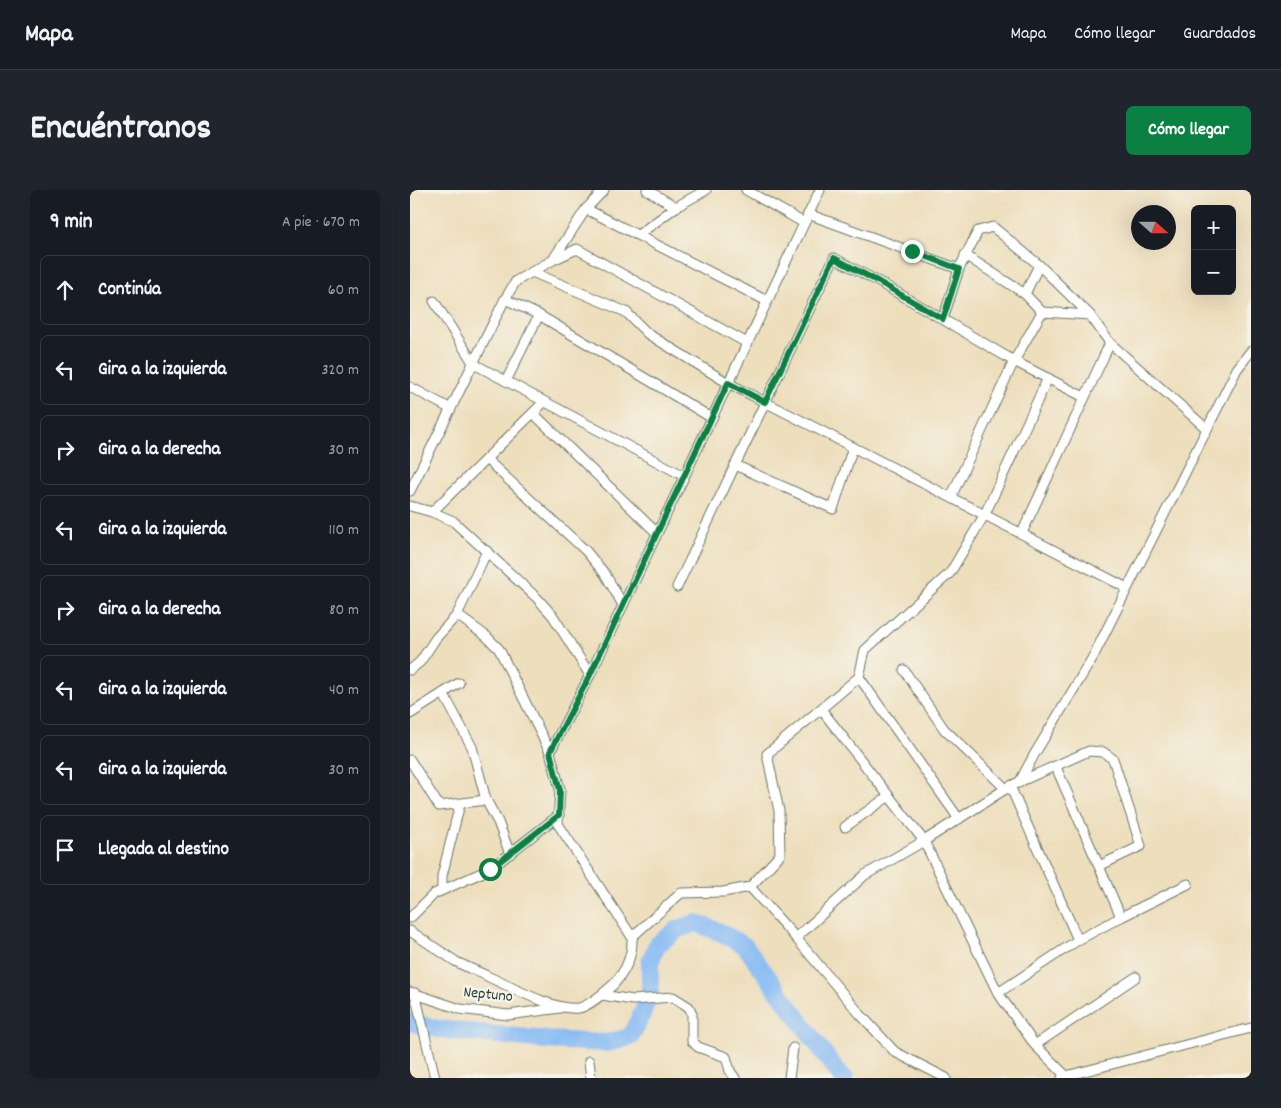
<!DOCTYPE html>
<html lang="es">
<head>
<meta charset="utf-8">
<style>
  :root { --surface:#171b24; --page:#20242c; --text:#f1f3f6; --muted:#9ea1a6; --line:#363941; --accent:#0b8043 }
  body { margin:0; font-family:Dekko,sans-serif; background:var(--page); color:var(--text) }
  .controls { position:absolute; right:15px; top:15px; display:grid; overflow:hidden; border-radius:8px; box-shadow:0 5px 20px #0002 }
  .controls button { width:45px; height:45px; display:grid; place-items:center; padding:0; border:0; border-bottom:1px solid var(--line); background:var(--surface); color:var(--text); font:25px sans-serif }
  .compass { position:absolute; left:721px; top:15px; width:45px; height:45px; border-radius:50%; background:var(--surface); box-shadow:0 5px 20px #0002; rotate:111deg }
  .stop { position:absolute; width:15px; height:15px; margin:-11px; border:4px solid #0b8043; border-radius:50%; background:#fff }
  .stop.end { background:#0b8043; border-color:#fff; box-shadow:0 1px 5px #0008 }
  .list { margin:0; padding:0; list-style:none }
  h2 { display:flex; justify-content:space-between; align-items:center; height:65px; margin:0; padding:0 20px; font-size:21px }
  h2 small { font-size:16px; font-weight:400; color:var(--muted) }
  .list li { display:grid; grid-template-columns:32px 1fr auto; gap:15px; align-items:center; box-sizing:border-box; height:70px; margin:0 10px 10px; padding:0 10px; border:1px solid var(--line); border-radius:8px }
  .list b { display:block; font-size:19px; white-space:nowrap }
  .list em { font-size:16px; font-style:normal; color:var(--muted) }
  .icon { flex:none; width:28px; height:28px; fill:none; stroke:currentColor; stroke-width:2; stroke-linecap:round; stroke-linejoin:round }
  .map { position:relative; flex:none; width:841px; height:888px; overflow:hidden; border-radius:8px }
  header { display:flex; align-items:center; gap:30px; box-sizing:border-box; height:70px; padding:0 25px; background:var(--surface); border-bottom:1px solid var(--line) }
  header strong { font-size:24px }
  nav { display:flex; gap:28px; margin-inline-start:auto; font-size:18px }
  .intro { display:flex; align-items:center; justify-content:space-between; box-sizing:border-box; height:120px; padding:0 30px }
  h1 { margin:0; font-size:35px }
  .button { padding:12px 22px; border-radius:8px; background:var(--accent); color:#fff; font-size:18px; font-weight:700 }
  main { display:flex; gap:30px; padding:0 30px }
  aside { flex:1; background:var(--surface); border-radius:8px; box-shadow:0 5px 20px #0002 }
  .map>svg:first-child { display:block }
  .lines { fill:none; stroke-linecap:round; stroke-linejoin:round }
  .river { stroke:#85baf4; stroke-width:18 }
  .minor-casing { stroke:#677564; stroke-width:11 }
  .minor { stroke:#fff; stroke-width:9 }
  .route { stroke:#0b8043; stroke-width:6 }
  .labels { text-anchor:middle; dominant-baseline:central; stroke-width:5; stroke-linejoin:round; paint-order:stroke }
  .street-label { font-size:16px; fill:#1f3d34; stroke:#f7f3e8 }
</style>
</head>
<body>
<header>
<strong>Mapa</strong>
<nav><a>Mapa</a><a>Cómo llegar</a><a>Guardados</a></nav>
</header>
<div class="intro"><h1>Encuéntranos</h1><a class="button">Cómo llegar</a></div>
<main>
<aside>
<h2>9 min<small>A pie · 670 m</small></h2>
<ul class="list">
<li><svg class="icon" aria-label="ahead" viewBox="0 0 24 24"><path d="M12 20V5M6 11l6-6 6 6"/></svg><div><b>Continúa</b></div><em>60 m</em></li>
<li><svg class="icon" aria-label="left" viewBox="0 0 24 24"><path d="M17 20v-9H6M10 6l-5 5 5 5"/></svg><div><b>Gira a la izquierda</b></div><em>320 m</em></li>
<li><svg class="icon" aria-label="right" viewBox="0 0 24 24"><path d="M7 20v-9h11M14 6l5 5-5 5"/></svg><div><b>Gira a la derecha</b></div><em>30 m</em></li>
<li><svg class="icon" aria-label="left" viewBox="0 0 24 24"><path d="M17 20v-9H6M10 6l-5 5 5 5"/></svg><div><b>Gira a la izquierda</b></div><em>110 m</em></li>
<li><svg class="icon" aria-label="right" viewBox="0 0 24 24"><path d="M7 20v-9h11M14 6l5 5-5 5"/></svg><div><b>Gira a la derecha</b></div><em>80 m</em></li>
<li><svg class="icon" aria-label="left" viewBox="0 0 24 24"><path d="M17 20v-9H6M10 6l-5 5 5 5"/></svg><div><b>Gira a la izquierda</b></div><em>40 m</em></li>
<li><svg class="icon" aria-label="left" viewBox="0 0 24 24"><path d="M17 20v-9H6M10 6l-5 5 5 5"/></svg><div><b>Gira a la izquierda</b></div><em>30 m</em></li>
<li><svg class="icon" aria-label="arrive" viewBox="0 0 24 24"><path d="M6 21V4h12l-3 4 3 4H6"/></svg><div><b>Llegada al destino</b></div></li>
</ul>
</aside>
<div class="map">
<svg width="841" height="888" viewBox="0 0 841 888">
  <rect width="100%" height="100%" fill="#f7f3e8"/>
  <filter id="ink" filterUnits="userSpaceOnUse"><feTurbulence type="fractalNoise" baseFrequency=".02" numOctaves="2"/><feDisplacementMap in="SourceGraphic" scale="10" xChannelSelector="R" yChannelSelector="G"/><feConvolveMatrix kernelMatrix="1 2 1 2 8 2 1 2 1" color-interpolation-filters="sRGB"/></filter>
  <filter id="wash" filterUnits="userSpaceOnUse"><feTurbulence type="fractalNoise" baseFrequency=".0096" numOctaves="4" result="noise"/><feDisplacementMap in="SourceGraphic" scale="20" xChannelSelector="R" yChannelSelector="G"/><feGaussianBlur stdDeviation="1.12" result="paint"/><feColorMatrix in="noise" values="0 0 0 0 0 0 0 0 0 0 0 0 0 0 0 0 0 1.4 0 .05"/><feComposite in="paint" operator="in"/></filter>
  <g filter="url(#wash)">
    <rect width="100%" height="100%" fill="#eddebc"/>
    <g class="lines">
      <!-- river -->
      <path class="river" d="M0,832L28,839L137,850L196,853L220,847L233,822L240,801V772L247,755L268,739L286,733L310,742L335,756L430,885L435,888"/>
    </g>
  </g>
  <g filter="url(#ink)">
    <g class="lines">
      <defs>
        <g id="minor">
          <path d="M237,0L266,17"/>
          <path d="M336,0L394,33"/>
          <path d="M176,19L357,111"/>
          <path d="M398,24L549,79"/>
          <path d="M228,45L266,17L296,0"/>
          <path d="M144,68L176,19L194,0"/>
          <path d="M122,82L216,122L238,144L318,193L717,398"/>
          <path d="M615,104L629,75"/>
          <path d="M24,111L64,174L96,191"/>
          <path d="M632,122L680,125"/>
          <path d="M129,125L96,191L274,286"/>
          <path d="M533,129L549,79L568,41L583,37L629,75L680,125L700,153L612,343"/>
          <path d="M700,153L797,239"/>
          <path d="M0,197L41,219"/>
          <path d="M123,223L247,343"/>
          <path d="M302,228L129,125L95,109L106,91L143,70L167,59L337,153"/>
          <path d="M76,269L176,361L195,384L213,415"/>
          <path d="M325,275L423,319L443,257"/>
          <path d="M0,301L95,109"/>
          <path d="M541,307L604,171L632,122L615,104L555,65"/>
          <path d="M0,316L22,322L43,331L127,408L143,426L180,485"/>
          <path d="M22,322L134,212"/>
          <path d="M267,397L424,68L469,92L604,171L674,207"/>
          <path d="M47,425L77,361"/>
          <path d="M0,480L10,472L26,448L47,425L76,446L89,459L140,562L150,599L148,634L222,747C223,766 216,781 203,795C195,802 180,816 169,818C144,821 102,797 79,787C68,781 55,777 45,771C30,761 15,751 0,741"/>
          <path d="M494,480L534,539L596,599"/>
          <path d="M449,487L455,460L540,383L575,324L638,188"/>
          <path d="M33,503L62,557L76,610"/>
          <path d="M411,519L514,651L588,803L625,855L656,886"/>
          <path d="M0,524L49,493"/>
          <path d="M140,562L180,485L410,0"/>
          <path d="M0,570L29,616L76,610L88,632L100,664"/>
          <path d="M646,577L711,727"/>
          <path d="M609,593L624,565L683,467L827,179L841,161"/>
          <path d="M600,596L668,750"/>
          <path d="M435,637L479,606"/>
          <path d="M340,697L370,665L369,621L357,564L449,487L549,629"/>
          <path d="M32,700V686L50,614"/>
          <path d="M0,728L24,704L80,679L149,625"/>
          <path d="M222,747L271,703L313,702L340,697L386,748L450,824L485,862L536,888"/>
          <path d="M386,748L455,685L514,651L600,596L679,561L693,562L703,569L731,656L689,676"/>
          <path d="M0,802L50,819L98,825L150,818"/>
          <path d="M5,803L25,888"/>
          <path d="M588,803L668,750L711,727L778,694"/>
          <path d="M192,805L223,810L263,807L279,817L282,824V851L288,857L316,867L320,881L325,888"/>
          <path d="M625,855L726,787"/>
          <path d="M179,871L181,888"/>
          <path d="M379,888L383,858"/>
          <path d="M652,888L656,886L841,838"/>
        </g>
      </defs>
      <!-- minor casing -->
      <use href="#minor" class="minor-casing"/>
      <!-- minor -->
      <use href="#minor" class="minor"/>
    </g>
  </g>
  <g class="lines" filter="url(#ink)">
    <!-- route -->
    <path class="route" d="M80,679L149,625L150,600L140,562L180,485L318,193L355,212L424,68L469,92L533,129L549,79L502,61"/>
  </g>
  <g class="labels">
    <!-- street labels -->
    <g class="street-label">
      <text transform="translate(78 805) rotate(6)">Neptuno</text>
    </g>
  </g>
</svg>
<div class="controls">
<button>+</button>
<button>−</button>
</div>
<svg class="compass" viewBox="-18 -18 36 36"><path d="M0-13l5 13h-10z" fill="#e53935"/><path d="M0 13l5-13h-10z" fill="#9ea1a6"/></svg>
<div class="stop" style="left:80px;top:679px"></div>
<div class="stop end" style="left:502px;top:61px"></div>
</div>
</main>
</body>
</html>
